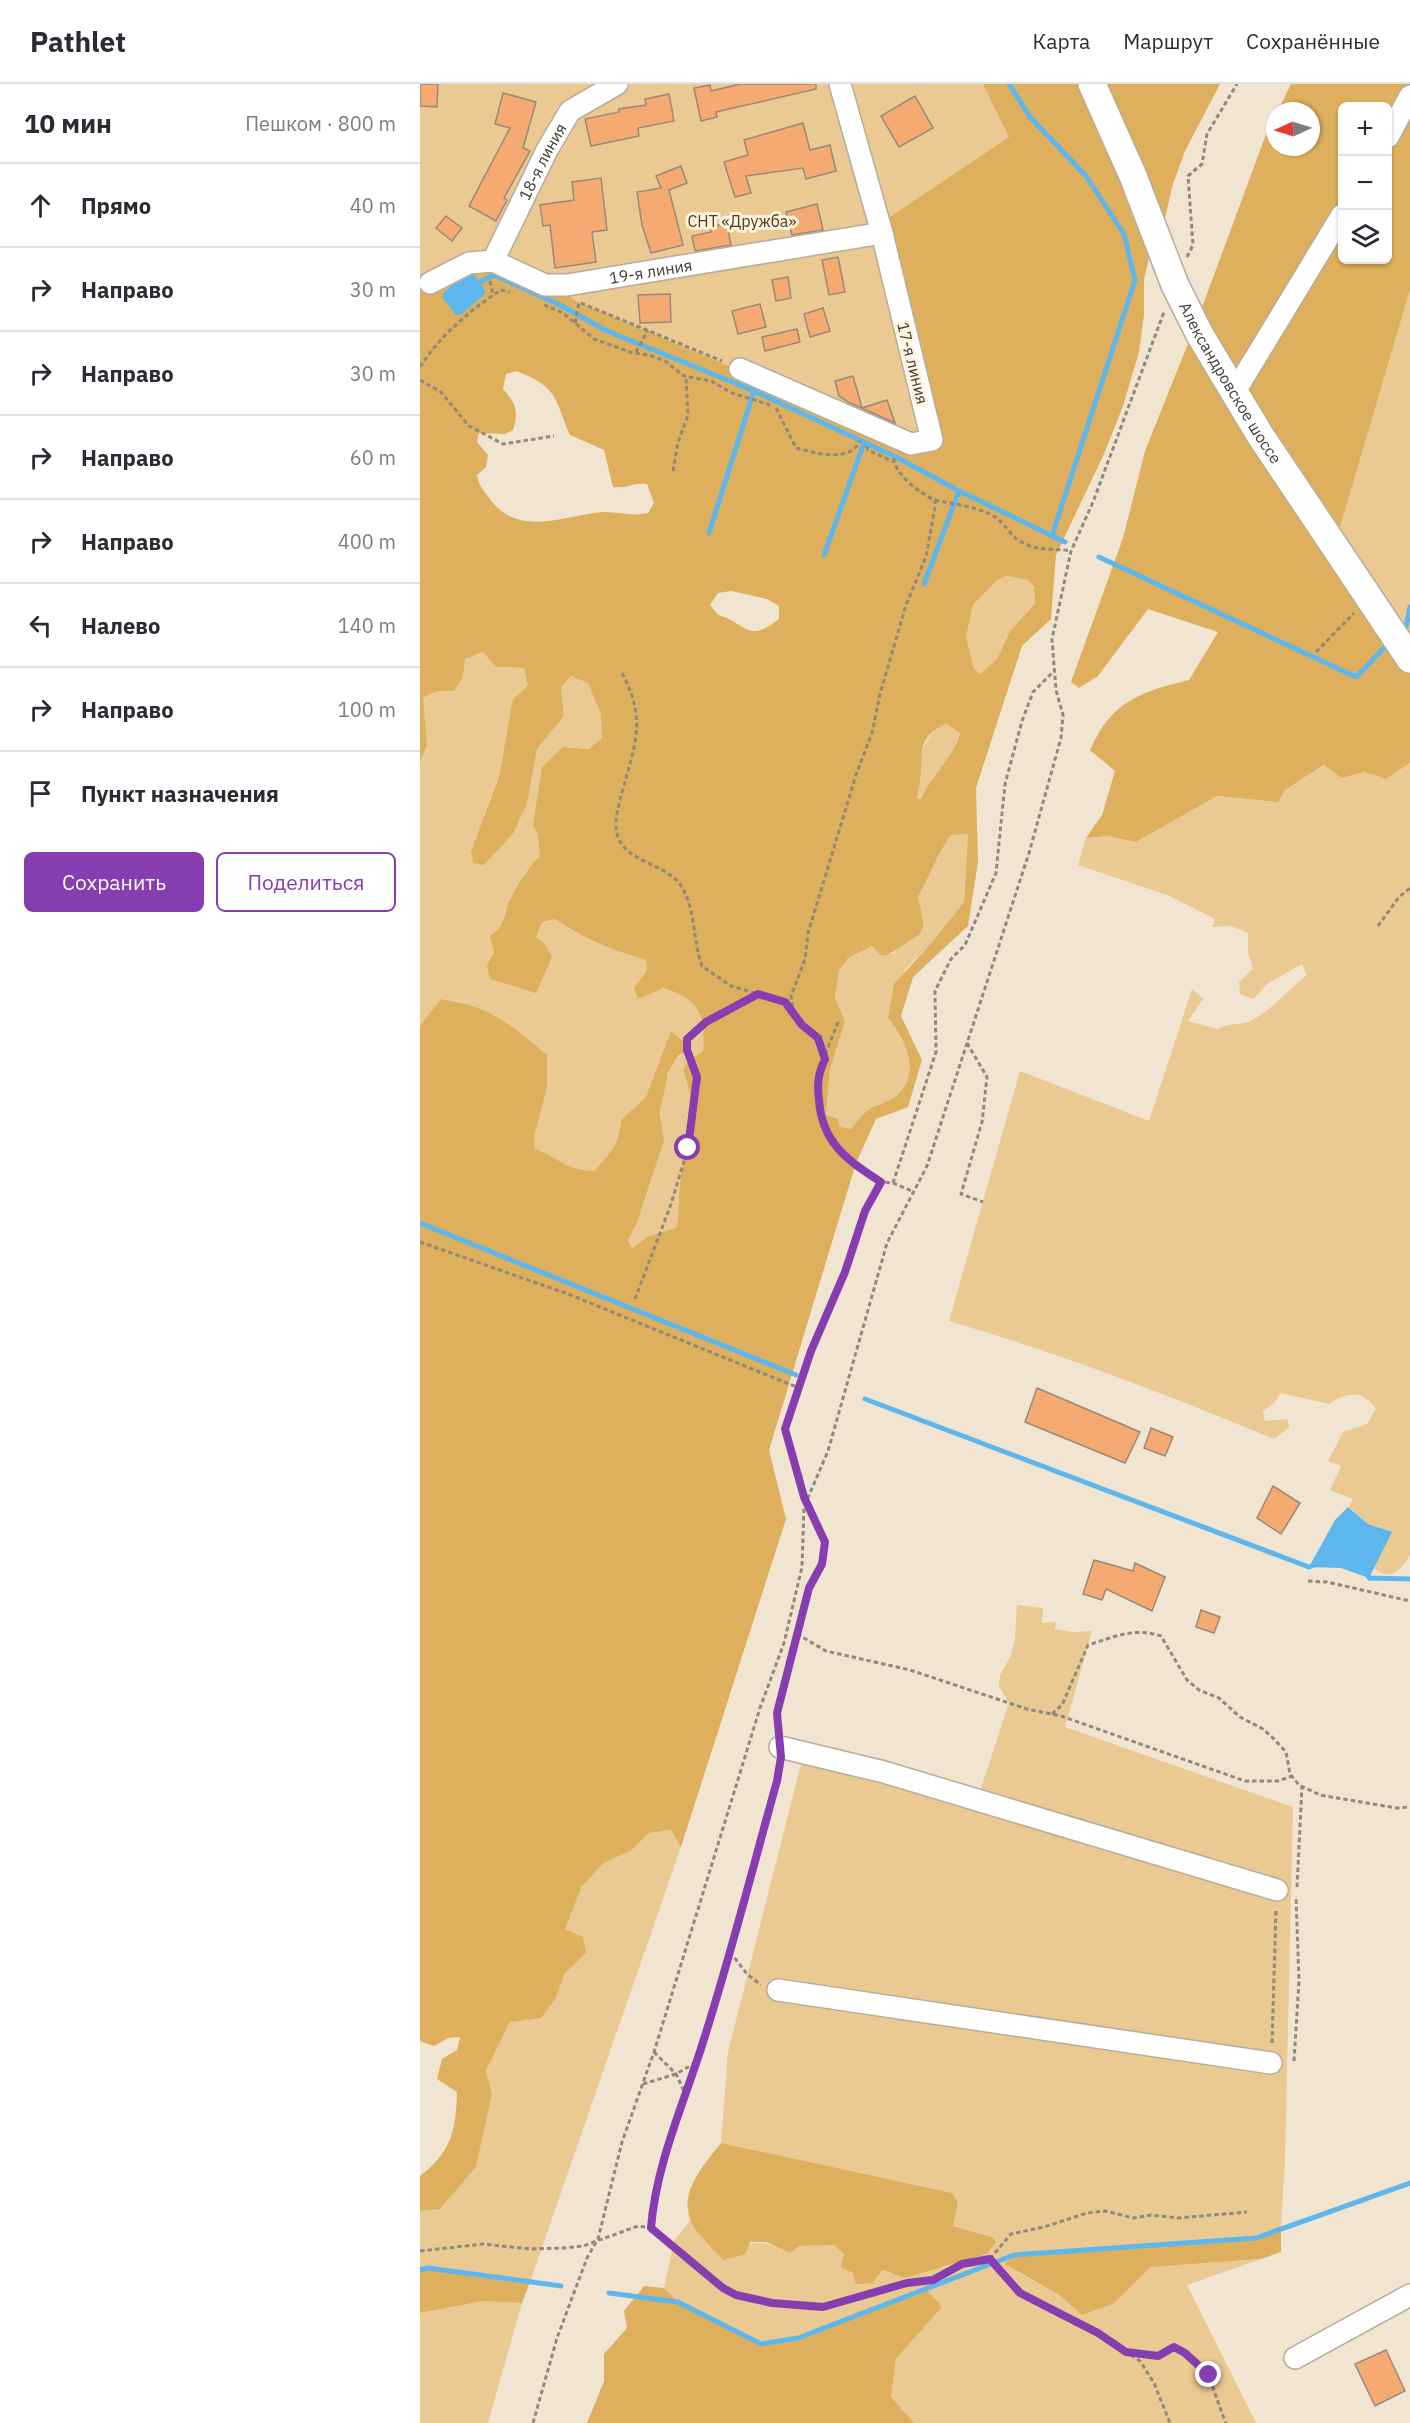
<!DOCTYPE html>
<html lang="ru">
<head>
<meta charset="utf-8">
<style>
  :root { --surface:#fff; --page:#f7f7f7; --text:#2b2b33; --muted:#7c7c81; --line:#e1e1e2; --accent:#863daf }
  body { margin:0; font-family:"IBM Plex Sans",sans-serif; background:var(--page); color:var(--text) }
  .controls { position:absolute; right:18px; top:18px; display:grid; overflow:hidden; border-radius:9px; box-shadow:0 2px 4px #0004 }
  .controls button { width:54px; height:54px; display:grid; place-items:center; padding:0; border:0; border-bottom:2px solid var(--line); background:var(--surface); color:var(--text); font:30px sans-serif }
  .compass { position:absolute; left:846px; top:18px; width:54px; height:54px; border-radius:50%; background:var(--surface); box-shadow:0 2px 4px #0004; rotate:266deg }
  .stop { position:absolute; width:18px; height:18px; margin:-14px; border:4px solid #863daf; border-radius:50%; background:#fff }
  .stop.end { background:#863daf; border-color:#fff; box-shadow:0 2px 6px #0008 }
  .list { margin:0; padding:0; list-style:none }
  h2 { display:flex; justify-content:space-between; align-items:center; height:78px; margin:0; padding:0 24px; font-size:26px }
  h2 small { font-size:20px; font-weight:400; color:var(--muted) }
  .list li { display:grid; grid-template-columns:39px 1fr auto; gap:18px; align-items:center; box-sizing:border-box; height:84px; padding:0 24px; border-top:2px solid var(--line) }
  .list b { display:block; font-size:22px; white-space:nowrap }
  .list em { font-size:20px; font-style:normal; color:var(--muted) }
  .actions { display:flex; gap:12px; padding:18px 24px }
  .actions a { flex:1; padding:14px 0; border:2px solid var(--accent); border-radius:9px; text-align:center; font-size:21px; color:var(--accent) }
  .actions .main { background:var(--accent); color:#fff }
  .icon { flex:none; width:33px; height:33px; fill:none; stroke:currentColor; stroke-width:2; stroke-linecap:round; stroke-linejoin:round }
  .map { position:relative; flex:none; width:990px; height:2339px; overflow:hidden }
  header { display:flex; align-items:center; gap:36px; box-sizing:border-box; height:84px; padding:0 30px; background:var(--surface); border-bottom:2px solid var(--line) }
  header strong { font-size:28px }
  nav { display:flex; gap:33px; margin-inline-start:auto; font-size:21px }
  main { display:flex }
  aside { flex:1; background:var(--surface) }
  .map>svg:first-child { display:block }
  .green { fill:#eac993 }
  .forest { fill:#deaf5c; fill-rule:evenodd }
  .water { fill:#5eb7ec }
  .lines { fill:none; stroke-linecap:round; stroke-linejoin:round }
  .stream { stroke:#5eb7ec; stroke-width:5 }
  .building { fill:#f4aa70; stroke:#9a887b; stroke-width:1.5 }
  .minor-casing { stroke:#b8ac99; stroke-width:24 }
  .tertiary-casing { stroke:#b8ac99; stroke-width:30 }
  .path { stroke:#91897b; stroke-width:3; stroke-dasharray:4.5 3; stroke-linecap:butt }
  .minor { stroke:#fff; stroke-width:21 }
  .tertiary { stroke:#fff; stroke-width:27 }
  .route { stroke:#863daf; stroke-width:8 }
  .labels { text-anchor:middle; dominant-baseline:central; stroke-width:6; stroke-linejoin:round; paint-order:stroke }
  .street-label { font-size:16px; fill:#413c34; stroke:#fff2de }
  .park-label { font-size:16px; fill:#4f3b18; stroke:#fff2de }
</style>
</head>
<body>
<header>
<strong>Pathlet</strong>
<nav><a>Карта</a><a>Маршрут</a><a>Сохранённые</a></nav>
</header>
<main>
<aside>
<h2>10 мин<small>Пешком · 800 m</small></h2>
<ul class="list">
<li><svg class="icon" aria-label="ahead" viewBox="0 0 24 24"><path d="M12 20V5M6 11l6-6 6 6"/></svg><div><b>Прямо</b></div><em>40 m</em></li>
<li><svg class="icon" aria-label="right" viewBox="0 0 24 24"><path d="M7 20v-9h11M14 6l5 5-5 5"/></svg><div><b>Направо</b></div><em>30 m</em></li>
<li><svg class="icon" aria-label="right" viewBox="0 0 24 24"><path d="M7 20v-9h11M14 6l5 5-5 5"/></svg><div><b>Направо</b></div><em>30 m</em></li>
<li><svg class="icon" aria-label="right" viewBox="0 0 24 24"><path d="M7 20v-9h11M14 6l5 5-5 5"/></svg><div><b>Направо</b></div><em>60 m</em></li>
<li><svg class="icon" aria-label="right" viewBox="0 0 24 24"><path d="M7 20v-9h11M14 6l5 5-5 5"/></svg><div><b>Направо</b></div><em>400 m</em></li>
<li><svg class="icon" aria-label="left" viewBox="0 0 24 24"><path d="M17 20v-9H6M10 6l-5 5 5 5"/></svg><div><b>Налево</b></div><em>140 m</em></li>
<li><svg class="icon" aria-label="right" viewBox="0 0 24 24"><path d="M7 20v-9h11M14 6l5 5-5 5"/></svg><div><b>Направо</b></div><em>100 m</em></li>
<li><svg class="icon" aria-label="arrive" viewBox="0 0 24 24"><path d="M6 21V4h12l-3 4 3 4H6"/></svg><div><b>Пункт назначения</b></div></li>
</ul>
<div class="actions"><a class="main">Сохранить</a><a>Поделиться</a></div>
</aside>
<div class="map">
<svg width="990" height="2339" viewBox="0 0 990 2339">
  <rect width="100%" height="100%" fill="#f1e5d1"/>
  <!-- green -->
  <g class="green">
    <path d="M0,0H563L589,53L459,140L512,356L491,360L152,215L10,199L0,192Z"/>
    <path d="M990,206V575L913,467Z"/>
    <path d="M587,492L608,496L614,504L615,521L590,547L577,575L560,590L554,585L546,553L553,521L577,496Z"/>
    <path d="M63,568L84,584H104L108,602L83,668L79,693L51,767L64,781L93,750L107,720L117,665L144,632L141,604L151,592L168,599L182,630V654L169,665L143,663L117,722L113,741L117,748L120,771C102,790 85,818 81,844C79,862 85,883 86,900L104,904L125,860L116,853L122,837L135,835C164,855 192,866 226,876L227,886L214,904C265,903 286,912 283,967L268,977L263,986C281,1038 265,1051 260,1099C258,1115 260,1129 256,1145L229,1152L212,1164L208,1157C223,1127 233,1093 242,1060C245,1052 241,1041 241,1032C240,1012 247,980 264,968L252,947L226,1013L201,1036C199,1060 190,1070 174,1087C144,1085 141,1075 115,1066L114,1053L127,1004L44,919L22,915L0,942V678L3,614L17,607H34L43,593L45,575Z"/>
    <path d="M526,640L540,649C533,674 512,690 501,715H496C503,685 493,655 526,640Z"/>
    <path d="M990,679V1471C983,1485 969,1499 954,1484L971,1448L948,1440L929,1423L933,1415L910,1406L921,1382L908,1377L923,1348L947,1340L956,1325C943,1306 928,1307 909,1320L861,1309L854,1319L843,1327L845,1337L868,1335L869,1344L854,1355C748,1311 639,1269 529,1237L600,987L729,1037L772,905L783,915L768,937L798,945C809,938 819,942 830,937C853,926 867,906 887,891L882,880L847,900L833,915L820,910L819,898L833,884L828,869V849L811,842L792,843L795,835L747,811L658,781L666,754L687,752L716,758L797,712L858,718L865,706L905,681L922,694L944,688L966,695Z"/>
    <path d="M548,750L544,818L514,856L485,886L468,934C485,956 503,990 476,1012C467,1019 455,1021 447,1028C441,1032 436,1040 431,1045L419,1044L406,1032L410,985L425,938L415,914L419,887L428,874L452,862L473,870L484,858L499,851L504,842L498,812C513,790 515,772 531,751Z"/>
    <path d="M597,1521L623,1524L622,1539L636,1538L635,1545L652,1548L672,1547L645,1643L873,1723L865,2075L861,2145L836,2154L596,2187L639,2211L662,2231L693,2220L731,2183L841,2175L767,2201L836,2339H494L471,2313L476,2275L522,2223L341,2260L258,2218L244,2204L254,2157L270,2137L303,2176C333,2155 337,2154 370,2169L379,2162L414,2161L424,2170L471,2190L527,2183L543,2175L567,2170L572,2153L533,2142L538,2119L531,2109L301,2059L308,1968L382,1676L557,1716L589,1619L579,1602L580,1591L591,1571L595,1554Z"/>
    <path d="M251,1746L261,1763L110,2198L9,2184L0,2186V2127L20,2125L56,2083L72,2010L66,1987L90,1938L136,1914L145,1889L166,1869L145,1845L162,1802L184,1779L212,1766L229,1749Z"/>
    <path d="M63,2217L102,2219L68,2339H0V2229Z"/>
  </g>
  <!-- forest -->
  <g class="forest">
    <path d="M563,0H800L765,67L753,100L742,146L733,155L724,196V231L719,268L703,322L684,370L636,471L631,535L602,562L556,704L558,778L548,842L493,893L481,932L502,976L488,1023L456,1035L436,1079L349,1366L366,1435L261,1763L251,1746L229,1749L212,1766L184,1779L162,1802L145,1845L163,1853L166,1869L145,1889L136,1914L121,1934L90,1938L66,1987L72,2010L56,2083L20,2125L0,2127V2092C32,2068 36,2045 37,2008L17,1995L22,1975L37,1966L40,1953L28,1954L14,1962L0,1957V942L21,915C69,922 91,940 127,971V1004L114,1053L115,1065C141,1075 144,1085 174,1087C190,1070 199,1060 201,1036L226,1013L251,947L266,960L264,968L258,972L248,989L240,1028L244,1057L218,1136L208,1157L212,1164L229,1152L256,1144C260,1129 258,1115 260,1099C265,1051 281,1037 263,986L268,977L283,967C285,930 280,915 243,904L218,915L214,904L227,886L226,876C192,866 164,855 135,835L122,838L116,853L125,860L132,873L116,909L70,895L67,882L74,868L70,852C84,843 83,834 88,820C96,802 107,785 120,771L117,748L113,741L122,683L143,663L169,665L182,654L181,630L168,599L151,592L141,604L144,632L117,665L107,720L93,750L64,781L53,779L51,767L79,693L93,615L108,602L104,584L76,583L63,568L45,575L43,593L34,607H17L3,614L7,661L0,678V192L10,199L49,179L145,201L152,215L491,360L512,356L459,140L589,53ZM96,287C138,303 134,313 150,351L184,366L193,403C206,405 213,398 227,400L234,419L228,429C211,433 198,427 182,428C143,432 98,454 70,415C64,407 58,401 57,391L66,383L68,371L57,358L59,349L85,350L93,346C99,327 96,320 83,305L86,290ZM587,492L608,496L614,503L615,520L590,547L577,575L560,590L554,585L546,553L553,521L577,496ZM311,507L347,515L359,522V535C326,561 326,538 298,531L290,521L298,509ZM526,640L540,649C534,673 512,690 501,715H497C497,709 500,702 500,696C504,669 495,654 526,640ZM548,750L544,818L514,856L474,900L468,934C486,956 502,990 476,1012C467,1019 455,1021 447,1027C441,1032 436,1039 431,1045L420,1043L418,1035L406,1031L410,985L425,938L415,914L419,887L428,874L452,862L462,872C476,869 485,858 499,851L504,842L498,812C512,790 516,771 531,751Z"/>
    <path d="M871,0H990V206L913,467L990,575V679L966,695L944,688L922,694L904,681L865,706L858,718L797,712L716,758L687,752L666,754L682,731L695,687L670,666C692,617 720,608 769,596L798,548L728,525L678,592L659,604L651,598L703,454L725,367L777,237L845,53L855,32V63H891V27H858ZM922,22H968V176H922Z"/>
    <path d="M301,2059L532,2109L538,2119L533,2142L572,2153L576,2158L567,2170L485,2194L462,2186L453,2199L436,2200L433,2189L421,2183L424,2170L414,2161L379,2162L370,2169L346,2158H330L325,2170L303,2176C293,2164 275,2149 270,2135C260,2106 284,2081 301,2059Z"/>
    <path d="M861,2145V2168L841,2175L731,2183L693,2220L662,2231L639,2211L585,2180L594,2171L836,2154Z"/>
    <path d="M8,2184L110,2198L102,2219L63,2217L0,2229V2186Z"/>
    <path d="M224,2202L244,2204L258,2218L341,2260L378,2254L507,2206L522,2223L476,2275L471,2313L494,2339H167L184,2297V2270L207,2244L204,2227Z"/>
  </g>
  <!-- water -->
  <g class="water">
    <path d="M52,188L65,206V210L42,230L36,231L22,213L23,209L47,189Z"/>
    <path d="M928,1423L948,1440L972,1448L949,1494L921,1484L889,1483L915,1436Z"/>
  </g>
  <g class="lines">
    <!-- stream -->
    <g class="stream">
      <path d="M589,0L610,33L666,92L704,150L715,196L632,452"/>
      <path d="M60,198L74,191L140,221L187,247L334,307L478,374L539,407L645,458"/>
      <path d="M289,449L334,307"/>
      <path d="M404,471L444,359"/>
      <path d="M679,473L936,593L969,559"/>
      <path d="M504,500L539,407"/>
      <path d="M980,549L986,543L990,523"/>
      <path d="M0,1139L376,1291"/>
      <path d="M445,1315L889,1483L895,1481"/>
      <path d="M947,1488L949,1494L990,1495"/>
      <path d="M0,2186L8,2184L141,2202"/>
      <path d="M189,2209L258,2218L341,2260L378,2254L594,2171L836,2154L990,2099"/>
    </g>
  </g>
  <!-- building -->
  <g class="building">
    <path d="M0,0H18L17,23L0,22Z"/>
    <path d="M320,0H396V5L296,28L297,33L281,37L274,4L290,1L291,7Z"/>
    <path d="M83,9L116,18L103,64L110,67L84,114L87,116L76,137L49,122L90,44L75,40Z"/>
    <path d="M249,10L254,37L218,44L219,52L171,62L165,35L199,28V25L226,21L225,15Z"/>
    <path d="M495,12L513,44L479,63L461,32Z"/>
    <path d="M383,39L390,66L410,61L416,87L386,95L383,84L326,92L331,109L315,113L304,78L328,71L324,56Z"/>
    <path d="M261,82L267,99L249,106L263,161L231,169L222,141L217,108L241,104L236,92Z"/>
    <path d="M181,94L187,146L172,148L176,178L135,184L130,141L123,142L120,121L154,116L152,98Z"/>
    <path d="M397,120L403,146L372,151L366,128Z"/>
    <path d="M26,132L42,144L32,157L16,144Z"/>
    <path d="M307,139L311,161L275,167L272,152L291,148L290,143Z"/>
    <path d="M418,173L425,208L409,211L402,176Z"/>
    <path d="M368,193L371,214L356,217L352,196Z"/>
    <path d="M250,210L251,238L220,239L218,211Z"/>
    <path d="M340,220L346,243L318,250L312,227Z"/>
    <path d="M403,224L410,247L390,253L384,230Z"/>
    <path d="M377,245L380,258L345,267L342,253Z"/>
    <path d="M433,292L442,324L467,316L475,339L428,318L419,312L415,297Z"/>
    <path d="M617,1304L720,1348L705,1379L605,1338Z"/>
    <path d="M731,1344L753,1353L745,1372L724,1364Z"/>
    <path d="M853,1402L880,1419L861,1450L837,1434Z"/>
    <path d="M674,1476L713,1487L715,1479L745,1493L732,1527L686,1505L682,1516L663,1510Z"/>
    <path d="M781,1526L800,1533L794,1549L776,1543Z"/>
    <path d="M966,2266L985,2307L955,2322L935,2280Z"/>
  </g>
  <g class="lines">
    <defs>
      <g id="minor">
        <path d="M968,53L990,12"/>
        <path id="s1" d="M73,177L127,66L150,27L197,0"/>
        <path id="s2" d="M10,199L49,179L73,177L125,201H147L462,149"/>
        <path d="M320,285L491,360L512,356L462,149L420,0"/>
        <path d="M814,309L922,131"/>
        <path d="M360,1663L464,1688L857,1806"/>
        <path d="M358,1906L851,1979"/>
        <path d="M875,2274L990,2211"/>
      </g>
      <g id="tertiary">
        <path id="s3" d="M672,0L713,92L755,201L780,251L840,351L990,575"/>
      </g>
    </defs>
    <!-- minor casing -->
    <use href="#minor" class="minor-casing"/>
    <!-- tertiary casing -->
    <use href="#tertiary" class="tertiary-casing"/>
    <!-- path -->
    <g class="path">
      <path d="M767,173L773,161L768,92L782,80L787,50L817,0"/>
      <path d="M70,197L73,211"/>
      <path d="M161,219L302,277"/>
      <path d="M124,221L143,229L174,255L213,269L229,271L245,277L264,292L291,297L312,309L350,321"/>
      <path d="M155,239L159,218"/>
      <path d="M216,268L228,246"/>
      <path d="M0,283C19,253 51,225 81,206L90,208"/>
      <path d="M0,296L21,308L49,342L83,360L134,352"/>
      <path d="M356,324L376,364C394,369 430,379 440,357"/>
      <path d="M447,362L448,366L474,378"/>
      <path d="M253,387L258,358L268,331L266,293"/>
      <path d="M515,416C532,420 570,424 582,439C593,451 593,455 610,462C624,467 637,464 651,467"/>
      <path d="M896,568L934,529"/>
      <path d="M202,589C228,637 214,663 201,712C198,725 193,740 198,753C206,777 244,780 259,799C276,821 272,855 282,882L311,902L338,910"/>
      <path d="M958,842L979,813L990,804"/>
      <path d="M374,930L371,912L385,875L388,849L436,691L452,649L460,610L486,521L506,473L515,423V416C501,410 474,390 474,374"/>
      <path d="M418,938L397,991L402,1041L409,1055L429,1075L461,1098L473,1099L492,1107"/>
      <path d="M547,959L567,993L562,1038L541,1110L563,1118"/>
      <path d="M473,1099L516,968L515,907L531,875L545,861L576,789L585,700L602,637L613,608L634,587"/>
      <path d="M0,1158L148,1210L379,1304"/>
      <path d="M215,1215L251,1120L268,1064L277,993L267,966V955L286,938L338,910L365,918L382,941L398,954L405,975"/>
      <path d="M888,1497L907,1498L990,1517"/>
      <path d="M377,1550L406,1567L490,1586L607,1625L641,1632L825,1697H858L872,1692"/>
      <path d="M632,1630L642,1621L668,1561C694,1553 714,1543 741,1552L767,1596L779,1606L799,1614L820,1633L843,1645L853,1654L866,1668L870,1690L879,1701L900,1711L977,1724L990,1723"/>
      <path d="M359,1644L358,1629L389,1504L402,1480L405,1457L384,1413L381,1392L373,1373L365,1345L391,1267L425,1188L445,1127L461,1098"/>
      <path d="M877,1803L882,1702"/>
      <path d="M310,1868L327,1890L341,1901"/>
      <path d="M852,1959L856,1825"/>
      <path d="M234,1968L256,1990L265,2009"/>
      <path d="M874,1977L879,1897L876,1812"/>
      <path d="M223,2000L256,1990L275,1979"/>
      <path d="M231,2144L240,2096L254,2044L293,1926L359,1684"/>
      <path d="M0,2167L63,2160L112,2165L143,2164L163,2162L218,2142L231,2144L247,2155L264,2174L316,2211L352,2219L403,2223L487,2199L512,2196L542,2180L570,2175L591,2150L624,2143L667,2129L685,2127L714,2134L731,2131L758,2134L827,2128"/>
      <path d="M570,2175L600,2209L678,2249L720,2277L734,2299L750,2339"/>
      <path d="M708,2268L738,2272L754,2263C794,2282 791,2305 806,2339"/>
      <path d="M113,2339L137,2254L167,2174L178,2155L202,2058L234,1968L340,1624L364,1559L382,1483L384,1423L408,1367L467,1159L507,1082L609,769L641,654L643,631L636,606L632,555L651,467L673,418L744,228"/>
    </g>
    <!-- minor -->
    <use href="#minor" class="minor"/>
    <!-- tertiary -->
    <use href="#tertiary" class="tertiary"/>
  </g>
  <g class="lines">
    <!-- route -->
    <path class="route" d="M268,1064L277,993L267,966V955L286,938L338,910L365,918L382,941L398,954L405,975C398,990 397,1000 399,1016C402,1059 427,1076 461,1098L445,1127L425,1188L391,1267L365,1345L384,1413L405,1458L402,1480L389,1504L357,1629L361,1673L357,1697C333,1783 311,1870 284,1955C265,2017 236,2079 231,2144L303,2204L316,2211L352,2219L403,2223L487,2199L513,2196L542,2180L570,2175L600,2209L678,2249L706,2268L738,2272L754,2263L765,2269L789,2291"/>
  </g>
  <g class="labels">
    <!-- street labels -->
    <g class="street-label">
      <text stroke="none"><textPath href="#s1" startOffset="111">18-я линия</textPath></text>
      <text stroke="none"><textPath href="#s2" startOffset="232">19-я линия</textPath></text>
      <text transform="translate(493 279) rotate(76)">17-я линия</text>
      <text stroke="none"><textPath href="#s3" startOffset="330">Александровское шоссе</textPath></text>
    </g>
    <!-- park labels -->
    <g class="park-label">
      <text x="322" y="137">СНТ «Дружба»</text>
    </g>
  </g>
</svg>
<div class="controls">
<button>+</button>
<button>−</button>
<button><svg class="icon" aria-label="layers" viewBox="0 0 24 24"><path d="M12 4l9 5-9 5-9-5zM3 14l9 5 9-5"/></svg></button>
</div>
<svg class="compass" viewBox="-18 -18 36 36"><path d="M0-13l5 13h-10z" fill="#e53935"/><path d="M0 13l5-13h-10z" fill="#7c7c81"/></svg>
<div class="stop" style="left:268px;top:1064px"></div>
<div class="stop end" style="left:789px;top:2291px"></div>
</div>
</main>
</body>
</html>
